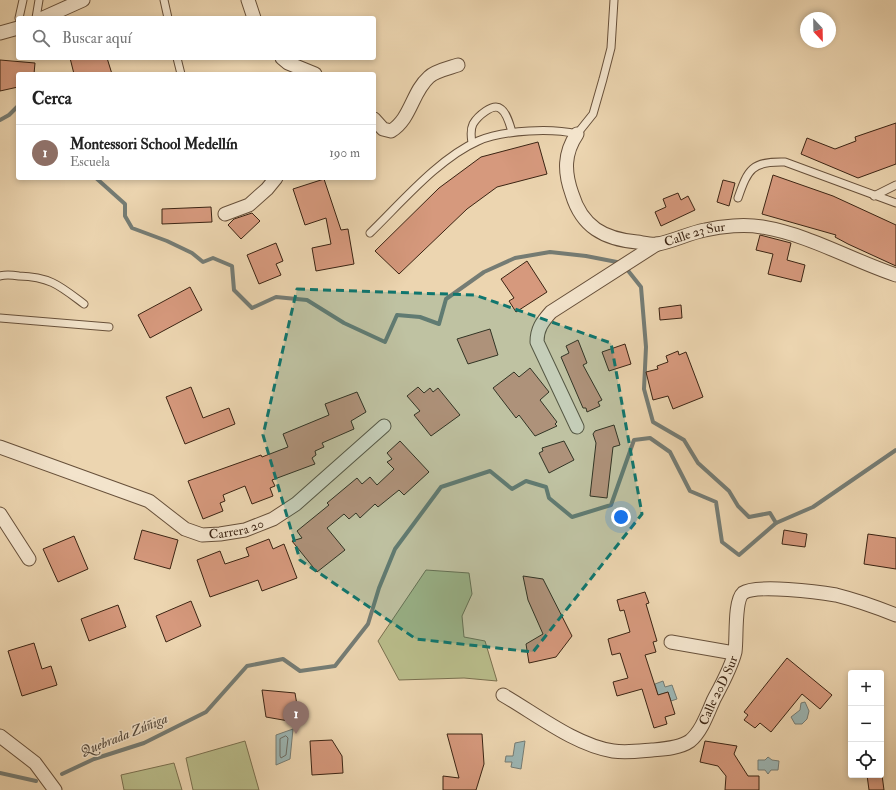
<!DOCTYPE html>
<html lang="es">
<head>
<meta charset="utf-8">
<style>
  :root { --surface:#fff; --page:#f6f6f6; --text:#222; --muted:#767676; --line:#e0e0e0; --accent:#8f2418 }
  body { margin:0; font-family:"IM FELL Double Pica",serif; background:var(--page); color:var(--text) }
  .controls { position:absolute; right:12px; bottom:12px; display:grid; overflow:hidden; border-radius:4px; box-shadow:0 2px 6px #0003 }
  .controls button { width:36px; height:36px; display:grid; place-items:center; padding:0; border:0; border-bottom:1px solid var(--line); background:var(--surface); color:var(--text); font:20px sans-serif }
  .compass { position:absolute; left:800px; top:12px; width:36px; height:36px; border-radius:50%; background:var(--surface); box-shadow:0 2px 6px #0003; rotate:158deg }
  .you { position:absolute; left:621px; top:517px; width:14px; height:14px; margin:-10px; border:3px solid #fff; border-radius:50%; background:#1a73e8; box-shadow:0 0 0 6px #1a73e833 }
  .badge { display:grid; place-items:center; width:26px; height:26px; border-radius:50%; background:var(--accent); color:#fff; font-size:13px; font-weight:700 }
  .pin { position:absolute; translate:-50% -33px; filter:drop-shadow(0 1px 2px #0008) }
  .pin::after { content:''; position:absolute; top:21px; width:14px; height:12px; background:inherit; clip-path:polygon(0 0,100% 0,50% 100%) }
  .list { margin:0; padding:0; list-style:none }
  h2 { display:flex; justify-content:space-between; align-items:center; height:52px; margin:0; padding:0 16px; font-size:17px }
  h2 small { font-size:13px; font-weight:400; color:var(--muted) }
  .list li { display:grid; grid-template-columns:26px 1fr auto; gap:12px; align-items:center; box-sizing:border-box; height:56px; padding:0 16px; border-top:1px solid var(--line) }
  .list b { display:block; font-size:15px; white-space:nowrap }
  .list p { margin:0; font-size:13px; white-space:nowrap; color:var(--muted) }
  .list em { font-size:13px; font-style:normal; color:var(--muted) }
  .icon { flex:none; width:22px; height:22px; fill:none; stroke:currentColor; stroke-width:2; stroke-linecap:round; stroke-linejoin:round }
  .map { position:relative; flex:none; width:896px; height:790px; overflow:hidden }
  .search { position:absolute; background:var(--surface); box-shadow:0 2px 6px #0003; left:16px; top:16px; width:360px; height:44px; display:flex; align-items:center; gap:10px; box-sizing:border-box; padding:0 14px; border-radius:4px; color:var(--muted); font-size:15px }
  .panel { position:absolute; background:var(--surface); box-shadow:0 2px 6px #0003; left:16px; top:72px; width:360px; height:108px; border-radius:4px }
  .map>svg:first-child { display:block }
  .green { fill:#b9bd8b; stroke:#7a704f }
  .water { fill:#9cb6b4; stroke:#757c74 }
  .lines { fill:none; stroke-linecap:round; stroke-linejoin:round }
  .shore { stroke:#6c6d64; stroke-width:1 }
  .stream { stroke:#757c74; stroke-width:4 }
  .building { fill:#d6997d; stroke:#3b2413 }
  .service-casing { stroke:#67503a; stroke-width:9 }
  .minor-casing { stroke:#67503a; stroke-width:15 }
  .service { stroke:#f3e4cc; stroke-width:7 }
  .minor { stroke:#f3e4cc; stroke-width:13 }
  .marked { fill:#0f766e; fill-opacity:0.2; stroke:#0f766e; stroke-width:3; stroke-dasharray:8 5; stroke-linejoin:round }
  .labels { text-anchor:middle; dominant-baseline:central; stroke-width:3; stroke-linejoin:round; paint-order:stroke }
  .street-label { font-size:13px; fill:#3b2413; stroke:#f3e4cc }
  .water-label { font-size:14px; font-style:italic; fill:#53483b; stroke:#f3e4cc }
</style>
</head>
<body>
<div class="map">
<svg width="896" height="790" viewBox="0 0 896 790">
  <rect width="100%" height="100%" fill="#ecd5b0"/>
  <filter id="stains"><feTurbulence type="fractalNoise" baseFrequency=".005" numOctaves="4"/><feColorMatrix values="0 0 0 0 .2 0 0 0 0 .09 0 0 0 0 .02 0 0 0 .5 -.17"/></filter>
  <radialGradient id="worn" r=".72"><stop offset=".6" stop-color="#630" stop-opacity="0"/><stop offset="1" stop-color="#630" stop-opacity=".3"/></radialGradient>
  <!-- green -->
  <g class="green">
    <path d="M426,570L469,573L472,594L462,616L464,637L485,641L497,681L464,678L399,680L378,641Z"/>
    <path d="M245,741L259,790H193L186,758Z"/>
    <path d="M174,763L182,790H124L121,775Z"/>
  </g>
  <!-- water -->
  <g class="water">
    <path d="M663,681L665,687L672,685L677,699L671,701L668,692L658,695L655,684Z"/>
    <path d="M805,702L809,711L807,719L802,724H795L791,717L800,710L801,703Z"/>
    <path d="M293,729L290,759L276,765V735Z"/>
    <path d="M525,741L521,769L511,767L512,762H505L506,756H513L515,743Z"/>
    <path d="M768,757L772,760L779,761L778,770H771L768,774L765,770H758V760H765Z"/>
  </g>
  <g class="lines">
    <!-- shore -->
    <path class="shore" d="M286,736L288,738L286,755L281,758L280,756V739Z"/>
    <!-- stream -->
    <g class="stream">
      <path d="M0,120L9,115L18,106"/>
      <path d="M96,178L125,204V216L132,228L167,241L192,253L203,262L213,258L232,266L234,290L252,308L276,297L307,300L344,323L385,342L397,315L420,317L439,324L446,299L484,272L515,258L550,252L586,256L622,263L641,287L646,347L644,389L653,422L684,440L698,463L729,491L738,506L749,517L770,513L776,523"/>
      <path d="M0,773L36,781"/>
      <path d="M62,774L94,759L144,743L206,712L247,666L283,659L300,671L335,666L368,624L379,588L395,549L441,487L490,471L512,489L526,481L546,487L549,498L572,517L611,505L634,440L650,438L670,452L690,491L716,502L722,542L739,555L776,523L813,507L896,450"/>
    </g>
  </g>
  <!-- building -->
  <g class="building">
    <path d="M70,58H107L112,74H74Z"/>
    <path d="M0,60L35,63L34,74H18V87L0,91Z"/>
    <path d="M896,123V164L858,178L801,154L807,138L835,149L856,141L855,137Z"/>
    <path d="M538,142L547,174L497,187L467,209L399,274L375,251L439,188L481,157Z"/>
    <path d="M773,175L833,196L896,225V266L848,244L835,237L836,235L762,214Z"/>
    <path d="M324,179L341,230L348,229L354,264L316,271L312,248L331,244L326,218L305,225L293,189Z"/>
    <path d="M723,180L735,183L729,206L717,202Z"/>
    <path d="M678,193L681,200L688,196L695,210L661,226L655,212L666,207L663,199Z"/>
    <path d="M211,207L212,222L162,224V209Z"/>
    <path d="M252,213L260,221L241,239L228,225L234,219Z"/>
    <path d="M760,235L791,243L787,260L805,265L801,282L768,274L773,254L756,250Z"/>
    <path d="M276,243L283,261L276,264L281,275L259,284L247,255Z"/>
    <path d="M527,261L547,292L516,312L509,301L514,298L501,279Z"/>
    <path d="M190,287L202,310L150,338L138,315Z"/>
    <path d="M681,305L682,318L660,320L659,308Z"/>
    <path d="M490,329L498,355L468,364L457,339Z"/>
    <path d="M578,340L587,363L583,365L602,400L598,402L600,406L587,412L586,408H583L561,357L569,353L566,346Z"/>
    <path d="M625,344L631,364L609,371L602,352Z"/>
    <path d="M678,351L679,355L686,352L703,397L673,409L668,396L653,400L646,372L658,369L657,366L668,362L666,356Z"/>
    <path d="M530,368L549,392L540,400L557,422L555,424L557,426L535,436L519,415L516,418L493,388L514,372L519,377Z"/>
    <path d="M191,387L203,418L229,408L235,424L185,444L166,397Z"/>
    <path d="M418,387L424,393L430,388L433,392L438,388L460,415L431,436L414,415L420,411L407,396Z"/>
    <path d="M357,392L366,412L351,421L354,429L322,443L324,447L315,451L316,455L312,458L315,464L272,480L275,486L270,488L273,496L252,504L245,486L223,495L225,501L220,503L223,511L203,519L188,481L261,455L262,457L288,447L283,434L329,415L325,404Z"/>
    <path d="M614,425L620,445L613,447L607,498L590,496L596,443L593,434L595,431Z"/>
    <path d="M400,441L429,472L404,495L399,490L378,507L375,504L360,518L356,513L349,519L344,514L327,528L345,550L317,572L292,541L302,538L297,531L329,505L327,503L357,478L362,484L370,477L377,485L394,469L387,462L392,459L387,453Z"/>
    <path d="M564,441L574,460L549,473L539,453L543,451L542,448Z"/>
    <path d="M142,530L178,540L170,569L134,559Z"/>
    <path d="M784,530L807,534L805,547L782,544Z"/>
    <path d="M868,534L896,538V569L864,564Z"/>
    <path d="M74,536L88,569L58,582L43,549Z"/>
    <path d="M269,539L273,549L284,544L297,578L262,591L258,580L210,597L197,560L220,551L225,564L249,556L246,548Z"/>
    <path d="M523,576L543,579L572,636L556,657L529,663L526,644L543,634L528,600Z"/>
    <path d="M645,592L649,603L646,604L657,641L653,642L656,652L645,655L658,695L668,692L675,714L665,717L667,724L654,728L642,689L617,696L613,682L628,678L620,653L612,655L608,639L630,632L624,610L620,611L617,600Z"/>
    <path d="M191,601L201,626L166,642L156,616Z"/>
    <path d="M118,605L126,627L89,641L81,619Z"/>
    <path d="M34,643L42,669L51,666L57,685L22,696L8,651Z"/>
    <path d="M787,658L832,695L820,709L802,694L771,732L760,723L755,728L744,720L748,715L744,712Z"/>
    <path d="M262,690L295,693L300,723L266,717Z"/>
    <path d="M447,734H482L484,764L476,790H443V776L459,778Z"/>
    <path d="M332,740L342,756L343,773L312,775L310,741Z"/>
    <path d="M705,741L737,746L734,754L748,776H759V790H725L726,776L718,766L700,762Z"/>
    <path d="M867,775H882L884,790H869Z"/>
  </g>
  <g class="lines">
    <defs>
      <g id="service">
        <path d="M164,0L168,18"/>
        <path d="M19,18L23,0"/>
        <path d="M36,18L39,0"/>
        <path d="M177,58L181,74"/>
        <path d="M472,143C471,137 470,130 473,124C477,117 493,102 501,109C507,113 510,125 512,132"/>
        <path d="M874,196L896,185"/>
        <path d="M738,198C748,169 752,161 785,162L896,203"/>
        <path d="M370,233C401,203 439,158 478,141C494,134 512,132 529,131C546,130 560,130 577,134L593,114L603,79L611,48L614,0"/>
        <path d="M0,276C6,274 13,275 19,276C51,277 60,286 84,304"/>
        <path d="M0,318L109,327"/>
      </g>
      <g id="minor">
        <path d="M248,0L254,18"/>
        <path d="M43,18L83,0"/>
        <path d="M0,33L18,28"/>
        <path d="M282,58L288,63L315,74"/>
        <path d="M374,119L383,129L391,131C411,119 412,92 429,77C435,71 449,68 458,65"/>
        <path id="s1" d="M577,134C564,153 564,172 572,194C582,227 604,239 637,242C644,243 652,245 658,244C674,241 689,233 705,230C722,226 745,224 762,227C810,235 851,260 896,275"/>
        <path d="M225,214L249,205L267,189L276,178"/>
        <path d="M577,427L537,342C537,329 542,322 551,312L657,244"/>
        <path id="s2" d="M0,447L149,501L185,529L202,535L220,534L245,530L273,519L296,504L384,426"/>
        <path d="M0,514L29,559"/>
        <path d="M671,642L734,653"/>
        <path id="s3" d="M503,695C536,714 575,745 613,751C626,753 640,751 652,750C664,749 680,748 690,741C702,731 708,712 714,699C722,684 731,668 735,652C737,639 734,601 743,593C756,584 819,592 836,595C856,600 876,607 896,615"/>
        <path d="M0,736L35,763L55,790"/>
      </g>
    </defs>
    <!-- service casing -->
    <use href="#service" class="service-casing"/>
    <!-- minor casing -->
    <use href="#minor" class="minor-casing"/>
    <!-- service -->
    <use href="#service" class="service"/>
    <!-- minor -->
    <use href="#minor" class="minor"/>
  </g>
  <!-- marked area -->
  <path class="marked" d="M297,289L475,295L611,343L642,514L533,652L416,639L300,560L263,435Z"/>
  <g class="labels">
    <!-- street labels -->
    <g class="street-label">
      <text stroke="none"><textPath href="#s1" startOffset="209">Calle 23 Sur</textPath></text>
      <text stroke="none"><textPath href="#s2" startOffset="257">Carrera 20</textPath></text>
      <text stroke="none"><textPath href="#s3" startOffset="261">Calle 20D Sur</textPath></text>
    </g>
    <!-- water labels -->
    <g class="water-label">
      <text transform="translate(124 735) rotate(-22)">Quebrada Zúñiga</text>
    </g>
  </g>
  <rect width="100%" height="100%" filter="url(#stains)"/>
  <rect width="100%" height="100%" fill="url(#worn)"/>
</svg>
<div class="controls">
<button>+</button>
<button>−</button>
<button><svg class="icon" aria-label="locate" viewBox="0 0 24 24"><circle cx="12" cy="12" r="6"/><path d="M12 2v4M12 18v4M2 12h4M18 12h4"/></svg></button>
</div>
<svg class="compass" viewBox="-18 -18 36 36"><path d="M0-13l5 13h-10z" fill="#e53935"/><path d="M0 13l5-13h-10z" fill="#767676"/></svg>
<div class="you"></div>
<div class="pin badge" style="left:296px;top:734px;background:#8d6e63">1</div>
<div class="search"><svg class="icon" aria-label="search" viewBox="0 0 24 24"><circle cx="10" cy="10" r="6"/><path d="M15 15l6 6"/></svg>Buscar aquí</div>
<section class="panel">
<h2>Cerca<small></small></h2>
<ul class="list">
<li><span class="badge" style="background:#8d6e63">1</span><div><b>Montessori School Medellín</b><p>Escuela</p></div><em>190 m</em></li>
</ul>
</section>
</div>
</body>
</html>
